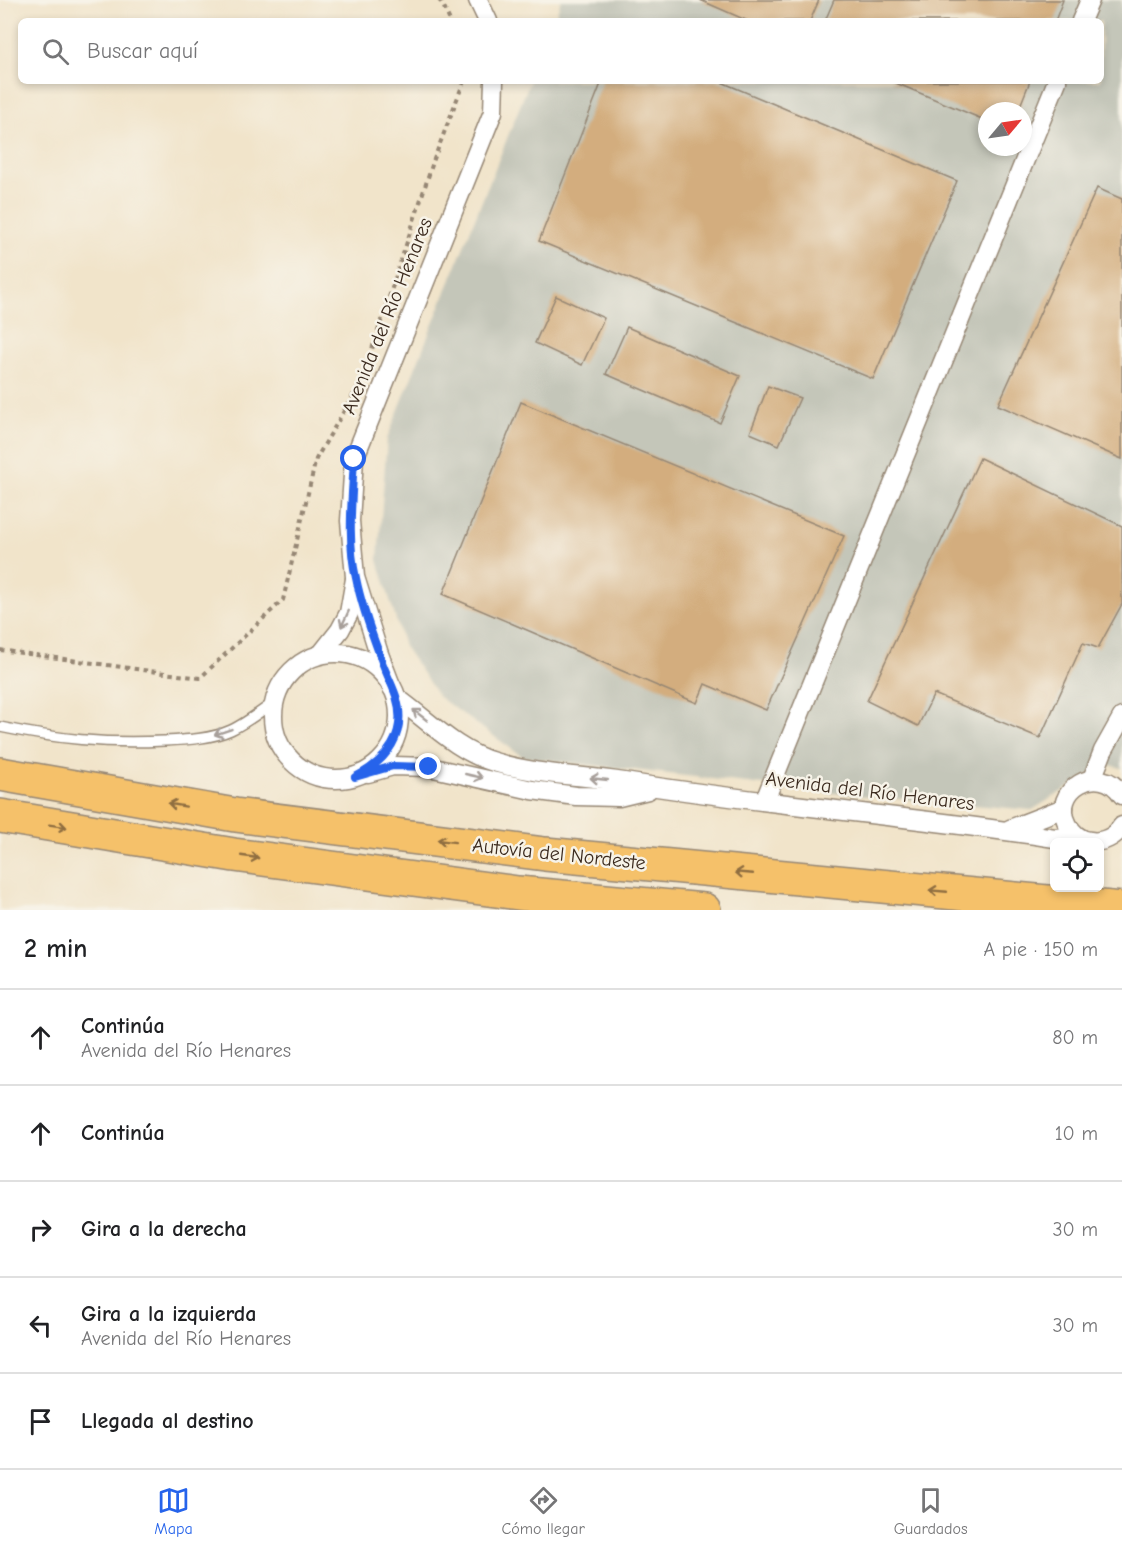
<!DOCTYPE html>
<html lang="es">
<head>
<meta charset="utf-8">
<style>
  :root { --surface:#fff; --page:#f2f2f2; --text:#202124; --muted:#757577; --line:#e0e0e0; --accent:#2563eb }
  body { margin:0; font-family:"Comic Neue",sans-serif; background:var(--page); color:var(--text) }
  .controls { position:absolute; right:18px; bottom:18px; display:grid; overflow:hidden; border-radius:9px; box-shadow:0 3px 9px #0003 }
  .controls button { width:54px; height:54px; display:grid; place-items:center; padding:0; border:0; border-bottom:2px solid var(--line); background:var(--surface); color:var(--text); font:30px sans-serif }
  .compass { position:absolute; left:978px; top:102px; width:54px; height:54px; border-radius:50%; background:var(--surface); box-shadow:0 3px 9px #0003; rotate:61deg }
  .stop { position:absolute; width:18px; height:18px; margin:-14px; border:4px solid #2563eb; border-radius:50%; background:#fff }
  .stop.end { background:#2563eb; border-color:#fff; box-shadow:0 2px 6px #0008 }
  .list { margin:0; padding:0; list-style:none }
  h2 { display:flex; justify-content:space-between; align-items:center; height:78px; margin:0; padding:0 24px; font-size:26px }
  h2 small { font-size:20px; font-weight:400; color:var(--muted) }
  .list li { display:grid; grid-template-columns:39px 1fr auto; gap:18px; align-items:center; box-sizing:border-box; height:96px; padding:0 24px; border-top:2px solid var(--line) }
  .list b { display:block; font-size:22px; white-space:nowrap }
  .list p { margin:0; font-size:20px; white-space:nowrap; color:var(--muted) }
  .list em { font-size:20px; font-style:normal; color:var(--muted) }
  .icon { flex:none; width:33px; height:33px; fill:none; stroke:currentColor; stroke-width:2; stroke-linecap:round; stroke-linejoin:round }
  .map { position:relative; flex:none; width:1122px; height:910px; overflow:hidden }
  .search { position:absolute; background:var(--surface); box-shadow:0 3px 9px #0003; left:18px; right:18px; top:18px; height:66px; display:flex; align-items:center; gap:15px; box-sizing:border-box; padding:0 21px; border-radius:9px; color:var(--muted); font-size:22px }
  .sheet { height:558px; background:var(--surface) }
  nav { display:flex; justify-content:space-around; align-items:center; box-sizing:border-box; height:84px; border-top:2px solid var(--line); background:var(--surface); font-size:16px; color:var(--muted) }
  nav a { display:grid; justify-items:center; gap:3px }
  nav .on { color:var(--accent) }
  .map>svg:first-child { display:block }
  .industrial { fill:#c4c6b9; fill-rule:evenodd }
  .building { fill:#d3ad7e }
  .lines { fill:none; stroke-linecap:round; stroke-linejoin:round }
  .lane-casing { stroke:#968774; stroke-width:12 }
  .street-casing { stroke:#968774; stroke-width:21 }
  .highway-casing { stroke:#968774; stroke-width:36 }
  .path { stroke:#968774; stroke-width:4; stroke-dasharray:4.5 4.5; stroke-linecap:butt }
  .lane { stroke:#fff; stroke-width:9 }
  .street { stroke:#fff; stroke-width:18 }
  .highway { stroke:#f5c16b; stroke-width:33 }
  .oneway { stroke:#a79f9a }
  .oneway2 { stroke:#8f6e41 }
  .route { stroke:#2563eb; stroke-width:8 }
  .labels { text-anchor:middle; dominant-baseline:central; stroke-width:5; stroke-linejoin:round; paint-order:stroke }
  .street-label { font-size:20px; fill:#3b2a1e; stroke:#f7f3e8 }
</style>
</head>
<body>
<div class="map">
<svg width="1122" height="910" viewBox="0 0 1122 910">
  <rect width="100%" height="100%" fill="#f7f3e8"/>
  <filter id="ink" filterUnits="userSpaceOnUse"><feTurbulence type="fractalNoise" baseFrequency=".0167" numOctaves="2"/><feDisplacementMap in="SourceGraphic" scale="12" xChannelSelector="R" yChannelSelector="G"/><feConvolveMatrix kernelMatrix="1 2 1 2 8 2 1 2 1" color-interpolation-filters="sRGB"/></filter>
  <filter id="wash" filterUnits="userSpaceOnUse"><feTurbulence type="fractalNoise" baseFrequency=".008" numOctaves="4" result="noise"/><feDisplacementMap in="SourceGraphic" scale="24" xChannelSelector="R" yChannelSelector="G"/><feGaussianBlur stdDeviation="1.35" result="paint"/><feColorMatrix in="noise" values="0 0 0 0 0 0 0 0 0 0 0 0 0 0 0 0 0 1.4 0 .05"/><feComposite in="paint" operator="in"/></filter>
  <g filter="url(#wash)">
    <rect width="100%" height="100%" fill="#f1e4ca"/>
    <!-- industrial -->
    <path class="industrial" d="M561,0H1122V768L1106,764L1032,810L832,793L523,757L439,697L404,646L378,560L387,439L530,81H1101V21H554ZM987,111H1023V147H987Z"/>
    <g id="blocks">
      <!-- building -->
      <g class="building">
        <path d="M700,0H819L810,21H748Z"/>
        <path d="M834,0H1063L1055,21H825Z"/>
        <path d="M602,81H719L957,181L873,379L539,241Z"/>
        <path d="M891,81H1030L1018,111H987V121Z"/>
        <path d="M1097,188L1122,199V459L998,405Z"/>
        <path d="M556,296L604,318L582,365L535,343Z"/>
        <path d="M627,327L740,376L720,423L606,374Z"/>
        <path d="M768,386L800,398L779,445L750,433Z"/>
        <path d="M521,402L844,536L766,710L705,684L697,703L443,594Z"/>
        <path d="M980,458L1122,526V604L1098,648L1083,643L1040,738L934,694L918,726L867,701Z"/>
      </g>
    </g>
  </g>
  <g filter="url(#ink)">
    <use href="#blocks" fill-opacity="0" stroke="#968774" stroke-width="1.5"/>
    <g class="lines">
      <defs>
        <path id="lane" d="M0,727C57,739 105,744 164,741C186,740 211,739 231,730C246,723 260,712 274,702"/>
        <g id="street">
          <path d="M478,0L488,21"/>
          <path d="M1081,21L1090,0"/>
          <circle cx="336" cy="716" r="63"/>
          <path d="M321,654L340,630L349,613L355,579"/>
          <path d="M392,688L379,654L355,577L350,521L354,459L493,112L494,81"/>
          <path d="M397,698C428,720 456,751 494,762C537,775 580,775 624,782C767,805 912,816 1055,838L1077,836"/>
          <path d="M368,773L393,766L429,767L532,790L576,796L619,797L648,790"/>
          <path d="M1092,779L1103,751L1122,717"/>
          <path d="M1122,795C1100,760 1049,790 1068,825C1073,834 1081,840 1090,841C1103,843 1115,837 1122,826"/>
          <path d="M765,800L1057,81"/>
          <path d="M1010,829L1064,808"/>
        </g>
        <g id="highway">
          <path d="M0,774L235,815L545,854L1122,909"/>
          <path d="M0,816L234,855L518,893L704,910"/>
        </g>
      </defs>
      <!-- lane casing -->
      <use href="#lane" class="lane-casing"/>
      <!-- street casing -->
      <use href="#street" class="street-casing"/>
      <!-- highway casing -->
      <use href="#highway" class="highway-casing"/>
      <!-- path -->
      <g class="path">
        <path d="M439,0L442,3L450,21"/>
        <path d="M0,650L200,678L283,600L316,459L362,380L434,159L464,81"/>
      </g>
      <!-- lane -->
      <use href="#lane" class="lane"/>
      <!-- street -->
      <use href="#street" class="street"/>
      <!-- highway -->
      <use href="#highway" class="highway"/>
    </g>
    <!-- one-way arrows -->
    <defs><path id="oneway-shaft" d="M-6 0H5M1.5-3L5.5 0L1.5 3" fill="none" stroke-width="1.6" stroke-linecap="round" stroke-linejoin="round" transform="scale(1.5)"/></defs>
    <g class="oneway">
      <use href="#oneway-shaft" transform="translate(345 619) rotate(115)"/>
      <use href="#oneway-shaft" transform="translate(420 715) rotate(-142)"/>
      <use href="#oneway-shaft" transform="translate(223 732) rotate(161)"/>
      <use href="#oneway-shaft" transform="translate(474 776) rotate(13)"/>
      <use href="#oneway-shaft" transform="translate(599 779) rotate(-174)"/>
    </g>
    <g class="oneway2">
      <use href="#oneway-shaft" transform="translate(177 805) rotate(-170)"/>
      <use href="#oneway-shaft" transform="translate(58 826) rotate(9)"/>
      <use href="#oneway-shaft" transform="translate(446 841) rotate(-173)"/>
      <use href="#oneway-shaft" transform="translate(250 857) rotate(8)"/>
      <use href="#oneway-shaft" transform="translate(744 873) rotate(-175)"/>
      <use href="#oneway-shaft" transform="translate(938 891) rotate(-175)"/>
    </g>
  </g>
  <g class="lines" filter="url(#ink)">
    <!-- route -->
    <path class="route" d="M354,459C352,498 347,540 356,578C361,603 370,629 379,653C383,668 391,681 396,696C408,734 387,761 355,777L393,766L429,767"/>
  </g>
  <g class="labels">
    <!-- street labels -->
    <g class="street-label">
      <text transform="translate(387 316) rotate(-68)">Avenida del Río Henares</text>
      <text transform="translate(870 791) rotate(7)">Avenida del Río Henares</text>
      <text transform="translate(559 854) rotate(6)">Autovía del Nordeste</text>
    </g>
  </g>
</svg>
<div class="controls">
<button><svg class="icon" aria-label="locate" viewBox="0 0 24 24"><circle cx="12" cy="12" r="6"/><path d="M12 2v4M12 18v4M2 12h4M18 12h4"/></svg></button>
</div>
<svg class="compass" viewBox="-18 -18 36 36"><path d="M0-13l5 13h-10z" fill="#e53935"/><path d="M0 13l5-13h-10z" fill="#757577"/></svg>
<div class="stop" style="left:354px;top:459px"></div>
<div class="stop end" style="left:429px;top:767px"></div>
<div class="search"><svg class="icon" aria-label="search" viewBox="0 0 24 24"><circle cx="10" cy="10" r="6"/><path d="M15 15l6 6"/></svg>Buscar aquí</div>
</div>
<section class="sheet">
<h2>2 min<small>A pie · 150 m</small></h2>
<ul class="list">
<li><svg class="icon" aria-label="ahead" viewBox="0 0 24 24"><path d="M12 20V5M6 11l6-6 6 6"/></svg><div><b>Continúa</b><p>Avenida del Río Henares</p></div><em>80 m</em></li>
<li><svg class="icon" aria-label="ahead" viewBox="0 0 24 24"><path d="M12 20V5M6 11l6-6 6 6"/></svg><div><b>Continúa</b></div><em>10 m</em></li>
<li><svg class="icon" aria-label="right" viewBox="0 0 24 24"><path d="M7 20v-9h11M14 6l5 5-5 5"/></svg><div><b>Gira a la derecha</b></div><em>30 m</em></li>
<li><svg class="icon" aria-label="left" viewBox="0 0 24 24"><path d="M17 20v-9H6M10 6l-5 5 5 5"/></svg><div><b>Gira a la izquierda</b><p>Avenida del Río Henares</p></div><em>30 m</em></li>
<li><svg class="icon" aria-label="arrive" viewBox="0 0 24 24"><path d="M6 21V4h12l-3 4 3 4H6"/></svg><div><b>Llegada al destino</b></div></li>
</ul>
</section>
<nav>
<a class="on"><svg class="icon" aria-label="map" viewBox="0 0 24 24"><path d="M3 6l6-2 6 2 6-2v14l-6 2-6-2-6 2zM9 4v14M15 6v14"/></svg>Mapa</a>
<a><svg class="icon" aria-label="directions" viewBox="0 0 24 24"><path d="M12 3l9 9-9 9-9-9zM9 14v-3h6M13 9l2 2-2 2"/></svg>Cómo llegar</a>
<a><svg class="icon" aria-label="saved" viewBox="0 0 24 24"><path d="M7 4h10v16l-5-4-5 4z"/></svg>Guardados</a>
</nav>
</body>
</html>
